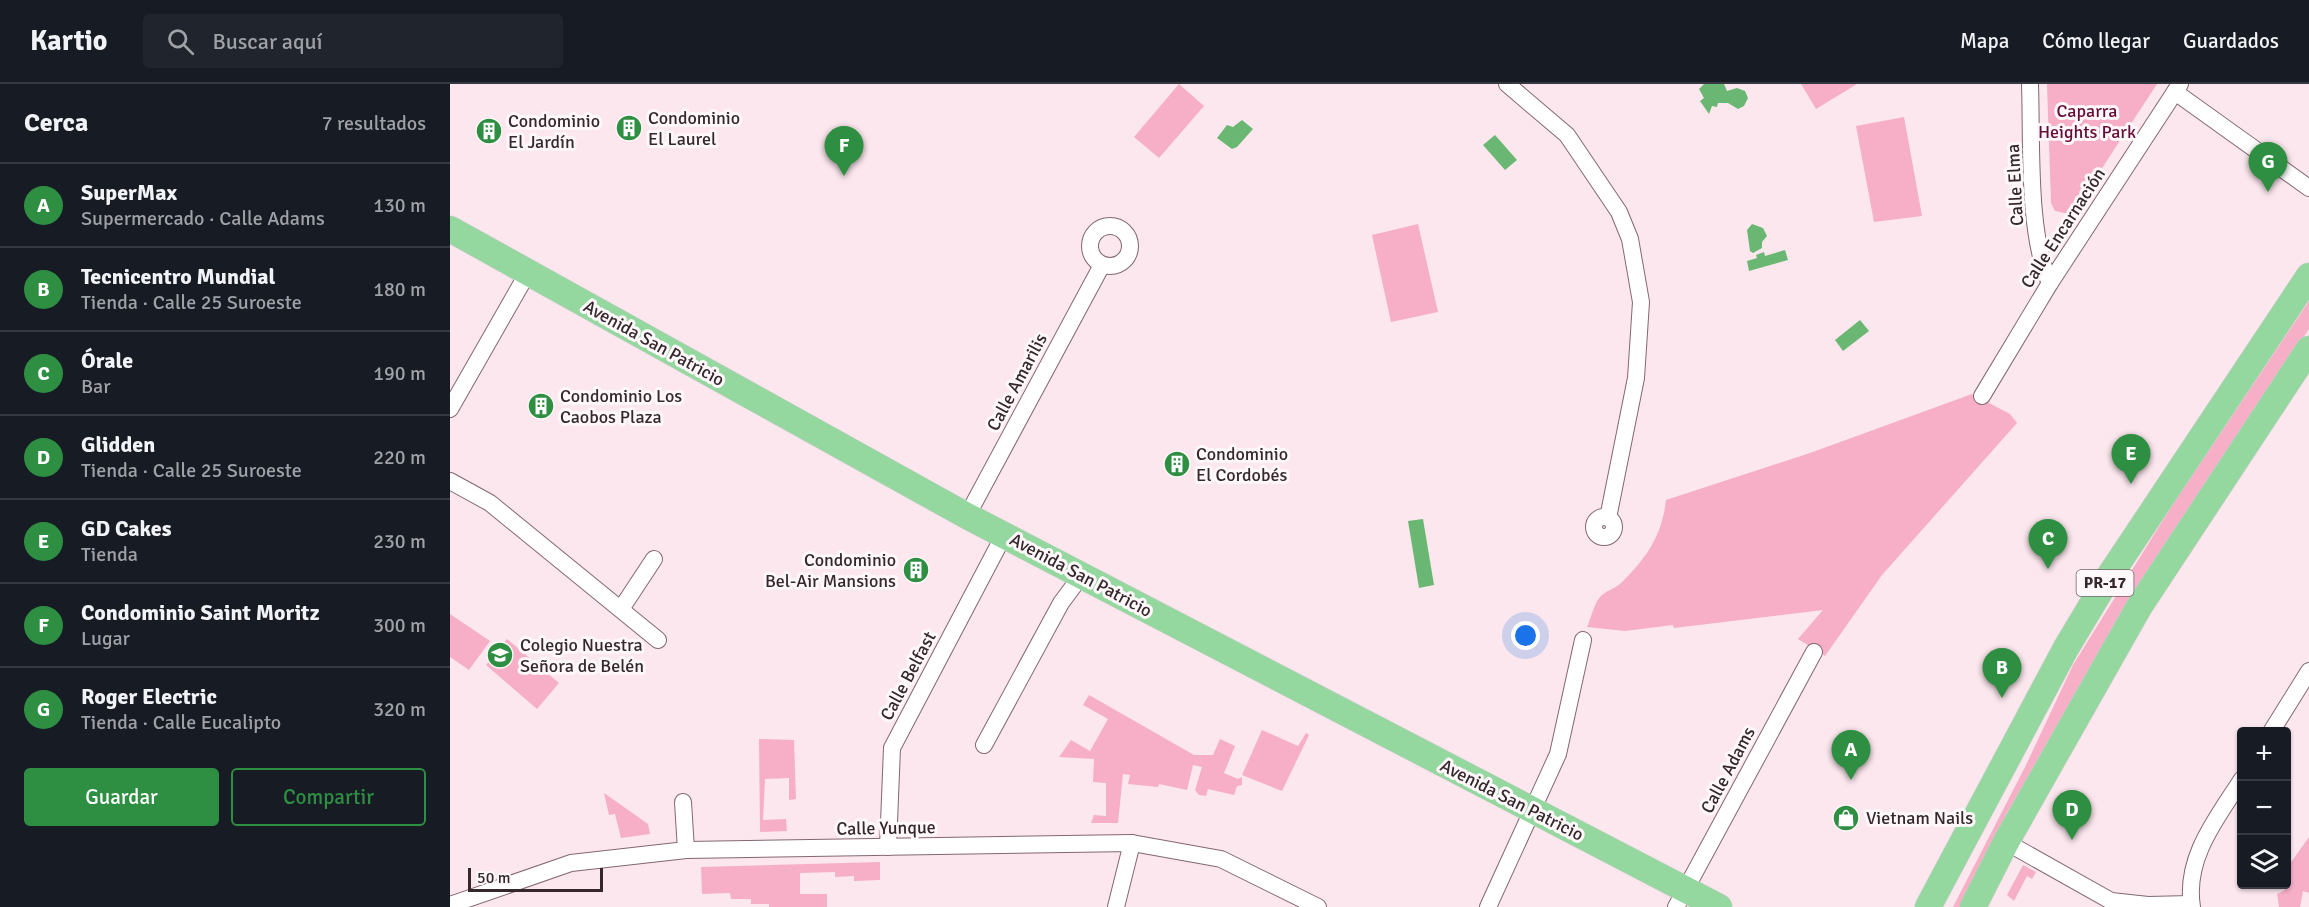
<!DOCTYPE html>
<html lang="es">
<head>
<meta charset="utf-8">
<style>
  :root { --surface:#171b24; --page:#20242c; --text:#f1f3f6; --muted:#9ea1a6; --line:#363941; --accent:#2e8e41 }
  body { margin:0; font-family:Signika,sans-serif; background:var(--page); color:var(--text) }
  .controls { position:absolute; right:18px; bottom:18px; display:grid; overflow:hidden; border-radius:6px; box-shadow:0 2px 4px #0004 }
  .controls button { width:54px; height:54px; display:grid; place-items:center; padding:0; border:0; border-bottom:2px solid var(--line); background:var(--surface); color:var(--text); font:30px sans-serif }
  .scale { position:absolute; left:18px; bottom:15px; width:135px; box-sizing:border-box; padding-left:6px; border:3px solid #35282d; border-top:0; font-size:16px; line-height:21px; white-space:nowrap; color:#35282d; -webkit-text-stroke:4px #fff8fa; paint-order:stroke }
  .you { position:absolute; left:1076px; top:552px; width:21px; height:21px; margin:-15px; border:4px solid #fff; border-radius:50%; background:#1a73e8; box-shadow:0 0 0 9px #1a73e833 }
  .badge { display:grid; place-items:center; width:39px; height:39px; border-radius:50%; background:var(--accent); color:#fff; font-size:20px; font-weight:700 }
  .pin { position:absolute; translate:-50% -50px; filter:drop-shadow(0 2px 3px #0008) }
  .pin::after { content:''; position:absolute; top:32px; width:21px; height:18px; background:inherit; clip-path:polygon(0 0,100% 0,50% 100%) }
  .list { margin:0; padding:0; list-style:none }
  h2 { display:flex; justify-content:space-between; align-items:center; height:78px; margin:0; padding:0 24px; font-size:26px }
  h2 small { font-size:20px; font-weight:400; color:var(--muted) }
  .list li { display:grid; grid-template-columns:39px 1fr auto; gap:18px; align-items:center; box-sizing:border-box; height:84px; padding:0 24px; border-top:2px solid var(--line) }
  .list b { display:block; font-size:22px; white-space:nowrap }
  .list p { margin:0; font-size:20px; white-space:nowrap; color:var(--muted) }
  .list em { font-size:20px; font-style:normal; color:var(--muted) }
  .actions { display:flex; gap:12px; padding:18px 24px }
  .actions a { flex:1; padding:14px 0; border:2px solid var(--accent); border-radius:6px; text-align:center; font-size:21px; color:var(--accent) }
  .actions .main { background:var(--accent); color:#fff }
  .icon { flex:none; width:33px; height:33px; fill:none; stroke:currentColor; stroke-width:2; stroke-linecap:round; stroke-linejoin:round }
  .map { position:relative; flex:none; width:1859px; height:823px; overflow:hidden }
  header { display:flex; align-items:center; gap:36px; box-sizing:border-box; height:84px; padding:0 30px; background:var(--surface); border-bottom:2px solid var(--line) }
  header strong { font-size:28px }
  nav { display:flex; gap:33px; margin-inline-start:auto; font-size:21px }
  .search { width:420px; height:54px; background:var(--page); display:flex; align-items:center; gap:15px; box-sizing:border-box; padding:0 21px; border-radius:6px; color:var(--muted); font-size:22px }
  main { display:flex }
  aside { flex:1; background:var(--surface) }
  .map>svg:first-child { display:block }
  .green { fill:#f6afc7 }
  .water { fill:#6ab773 }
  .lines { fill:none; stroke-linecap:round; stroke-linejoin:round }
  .minor-casing { stroke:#846770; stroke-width:18 }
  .primary-casing { stroke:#cfcbcd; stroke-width:27 }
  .minor { stroke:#fff; stroke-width:16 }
  .primary { stroke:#94d8a0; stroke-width:26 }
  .labels { text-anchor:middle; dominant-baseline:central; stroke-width:6; stroke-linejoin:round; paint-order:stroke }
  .shield { fill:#fff8fa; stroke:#72666a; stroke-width:1.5 }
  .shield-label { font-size:16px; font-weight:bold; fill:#35282d }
  .park-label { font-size:18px; fill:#640d38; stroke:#fff8fa }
  .poi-label { font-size:18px; fill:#35282d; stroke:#fff8fa; text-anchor:start }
  .street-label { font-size:18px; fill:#35282d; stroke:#fff8fa }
</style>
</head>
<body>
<header>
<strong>Kartio</strong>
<div class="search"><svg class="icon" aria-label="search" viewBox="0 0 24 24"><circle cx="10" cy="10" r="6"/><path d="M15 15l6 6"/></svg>Buscar aquí</div>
<nav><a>Mapa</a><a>Cómo llegar</a><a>Guardados</a></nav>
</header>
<main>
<aside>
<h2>Cerca<small>7 resultados</small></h2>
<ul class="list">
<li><span class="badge">A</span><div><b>SuperMax</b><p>Supermercado · Calle Adams</p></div><em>130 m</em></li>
<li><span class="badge">B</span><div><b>Tecnicentro Mundial</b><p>Tienda · Calle 25 Suroeste</p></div><em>180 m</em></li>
<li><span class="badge">C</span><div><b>Órale</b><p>Bar</p></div><em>190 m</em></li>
<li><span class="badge">D</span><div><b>Glidden</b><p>Tienda · Calle 25 Suroeste</p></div><em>220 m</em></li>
<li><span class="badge">E</span><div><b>GD Cakes</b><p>Tienda</p></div><em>230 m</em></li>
<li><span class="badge">F</span><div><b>Condominio Saint Moritz</b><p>Lugar</p></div><em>300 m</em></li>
<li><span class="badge">G</span><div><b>Roger Electric</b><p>Tienda · Calle Eucalipto</p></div><em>320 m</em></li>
</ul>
<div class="actions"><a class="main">Guardar</a><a>Compartir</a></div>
</aside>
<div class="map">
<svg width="1859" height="823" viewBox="0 0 1859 823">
  <rect width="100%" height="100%" fill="#fbe7ed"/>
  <!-- green -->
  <g class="green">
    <path d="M729,0L754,22L709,74L684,53Z"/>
    <path d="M1351,0H1407L1366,25Z"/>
    <path d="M1597,0H1707L1624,127L1619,130L1605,127L1601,119Z"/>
    <path d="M1454,33L1472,132L1424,138L1406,42Z"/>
    <path d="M968,140L988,228L941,238L922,151Z"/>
    <path d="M1859,217V245L1777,367L1647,572L1556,731L1511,823H1503L1575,683L1623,581L1723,420Z"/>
    <path d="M1522,310L1560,330L1567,339L1432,491L1375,572L1348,555L1373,526L1224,544L1223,541L1175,547L1137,543C1141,534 1144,520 1150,513C1155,507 1164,505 1170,500C1196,475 1212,452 1216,416L1360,369Z"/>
    <path d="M0,530L40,557L19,586L0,573Z"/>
    <path d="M57,555L109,599L87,625L36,581Z"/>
    <path d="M639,611L744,671H763L770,655L785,662L774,689L788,695L792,693V701L787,702L784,711L758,705L756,712L749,711L745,706L752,683L743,681L737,706L709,700L708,703L678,700L680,691L673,690L668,739H641L644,731L656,732V699L643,698L644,675L609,673L621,656L640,667L658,635L633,621Z"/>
    <path d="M812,646L848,662L856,649L859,651L832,707L792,691Z"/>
    <path d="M309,655L344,656L346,715L339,716V694L315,695L313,736L336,735L337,747L310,748Z"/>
    <path d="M154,709L198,740L200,750L171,754L165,730L159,731Z"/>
    <path d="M1859,753V809L1853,807L1850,823H1829L1827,810L1835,806L1839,781Z"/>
    <path d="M430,778V796L404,797V792L385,793V788L350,789V810H377V823H319V820H301V815H281L280,809L252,810L251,783Z"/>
    <path d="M1573,781L1586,788L1582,795L1577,792L1564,817L1557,811Z"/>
  </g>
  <!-- water -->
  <g class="water">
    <path d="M1254,0H1274L1277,7L1287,4L1295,7L1298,14L1294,22L1288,25L1278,19H1268L1267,23L1262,22L1259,30L1250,17L1254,14L1249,5Z"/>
    <path d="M792,36L803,45L787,63L782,65L767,54L777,41L783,43Z"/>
    <path d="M1045,51L1067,76L1055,86L1033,61Z"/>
    <path d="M1302,140L1313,144L1317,152L1312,158V164L1303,169L1300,167L1297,146Z"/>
    <path d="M1335,166L1338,176L1299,187L1297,177L1307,174L1306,171L1314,168L1315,172Z"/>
    <path d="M1410,236L1419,247L1393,267L1385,256Z"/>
    <path d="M973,435L984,501L969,504L958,437Z"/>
  </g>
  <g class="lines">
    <defs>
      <g id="minor">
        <path d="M1057,0L1117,51L1169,128L1180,155L1191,218L1186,294L1158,434"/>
        <path d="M1580,0C1582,55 1577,151 1600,199"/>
        <path d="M1725,8L1859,104"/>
        <circle cx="660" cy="162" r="20"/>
        <path d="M1532,312L1600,199L1730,0"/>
        <path d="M0,325L77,190"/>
        <path d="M0,397L40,419L208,556"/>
        <path d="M517,432L652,181"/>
        <circle cx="1154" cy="443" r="10"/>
        <path d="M171,525L204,475"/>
        <path d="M1821,648L1859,587"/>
        <path d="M534,661L611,519L631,492"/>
        <path d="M233,718L236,766"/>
        <path d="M1556,758L1661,817L1698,821L1741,820"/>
        <path d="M438,763L442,664L554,451"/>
        <path d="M0,821L121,779L236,766L682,759L771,775L868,823"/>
        <path d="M666,823L682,759"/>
        <path d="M1038,823L1108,670L1133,556"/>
        <path d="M1226,823L1364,568"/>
        <path d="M1742,823C1734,774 1767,734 1792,695"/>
      </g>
      <g id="primary">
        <path d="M0,145L517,432L1269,823"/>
        <path d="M1478,823L1616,564L1658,494L1859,192"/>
        <path d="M1523,823L1556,758L1689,523L1859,265"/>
      </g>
    </defs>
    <!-- minor casing -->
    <use href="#minor" class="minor-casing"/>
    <!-- primary casing -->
    <use href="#primary" class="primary-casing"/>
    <!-- minor -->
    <use href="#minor" class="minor"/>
    <!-- primary -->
    <use href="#primary" class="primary"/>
  </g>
  <!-- icons -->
  <defs>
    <symbol id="building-disc" viewBox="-11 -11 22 22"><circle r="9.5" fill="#2e8e41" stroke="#fff8fa"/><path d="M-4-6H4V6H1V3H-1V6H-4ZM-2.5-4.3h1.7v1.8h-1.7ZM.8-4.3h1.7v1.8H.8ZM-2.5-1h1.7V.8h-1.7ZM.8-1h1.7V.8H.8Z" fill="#fff"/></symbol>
    <symbol id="school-disc" viewBox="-11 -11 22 22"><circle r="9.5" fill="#2e8e41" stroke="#fff8fa"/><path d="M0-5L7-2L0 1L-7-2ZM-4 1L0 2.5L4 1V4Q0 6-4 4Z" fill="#fff"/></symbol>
    <symbol id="shop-disc" viewBox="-11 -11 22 22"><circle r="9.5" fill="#2e8e41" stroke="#fff8fa"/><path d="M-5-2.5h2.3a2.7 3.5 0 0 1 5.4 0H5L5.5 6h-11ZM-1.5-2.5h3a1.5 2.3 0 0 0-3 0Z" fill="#fff"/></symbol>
  </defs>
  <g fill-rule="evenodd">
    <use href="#building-disc" x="164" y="29" width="30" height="30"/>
    <use href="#building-disc" x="24" y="32" width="30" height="30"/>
    <use href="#building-disc" x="76" y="307" width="30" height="30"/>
    <use href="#building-disc" x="712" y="365" width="30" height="30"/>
    <use href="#building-disc" x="451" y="471" width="30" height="30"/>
    <use href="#school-disc" x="35" y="556" width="30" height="30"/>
    <use href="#shop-disc" x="1381" y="719" width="30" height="30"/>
  </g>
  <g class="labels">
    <!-- shield labels -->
    <rect class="shield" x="1626.5" y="486" width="57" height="26" rx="4.5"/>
    <g class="shield-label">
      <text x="1655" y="499">PR-17</text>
    </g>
    <!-- park labels -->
    <g class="park-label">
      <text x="1637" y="27">Caparra<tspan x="1637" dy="21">Heights Park</tspan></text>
    </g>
    <!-- poi labels -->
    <g class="poi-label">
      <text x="198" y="34">Condominio<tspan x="198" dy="21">El Laurel</tspan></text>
      <text x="58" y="37">Condominio<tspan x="58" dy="21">El Jardín</tspan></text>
      <text x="110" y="312">Condominio Los<tspan x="110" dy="21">Caobos Plaza</tspan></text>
      <text x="746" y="370">Condominio<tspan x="746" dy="21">El Cordobés</tspan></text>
      <text x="446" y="476" text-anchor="end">Condominio<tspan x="446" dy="21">Bel-Air Mansions</tspan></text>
      <text x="70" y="561">Colegio Nuestra<tspan x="70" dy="21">Señora de Belén</tspan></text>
      <text x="1416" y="734">Vietnam Nails</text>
    </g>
    <!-- street labels -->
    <g class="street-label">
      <text transform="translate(1565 101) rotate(-93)">Calle Elma</text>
      <text transform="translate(1613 144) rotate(-57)">Calle Encarnación</text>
      <text transform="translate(204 259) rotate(29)">Avenida San Patricio</text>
      <text transform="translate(567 298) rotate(-62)">Calle Amarilis</text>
      <text transform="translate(631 491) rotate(28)">Avenida San Patricio</text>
      <text transform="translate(458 592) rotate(-62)">Calle Belfast</text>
      <text transform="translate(1278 686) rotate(-62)">Calle Adams</text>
      <text transform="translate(1062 716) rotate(27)">Avenida San Patricio</text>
      <text transform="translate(436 744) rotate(-1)">Calle Yunque</text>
    </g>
  </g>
</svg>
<div class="controls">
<button>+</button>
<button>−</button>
<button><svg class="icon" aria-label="layers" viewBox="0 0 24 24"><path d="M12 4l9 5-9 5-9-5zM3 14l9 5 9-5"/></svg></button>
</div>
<div class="scale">50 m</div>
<div class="you"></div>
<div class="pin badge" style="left:1401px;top:696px">A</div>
<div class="pin badge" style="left:1552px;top:614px">B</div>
<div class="pin badge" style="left:1598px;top:485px">C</div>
<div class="pin badge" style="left:1622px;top:756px">D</div>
<div class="pin badge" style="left:1681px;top:400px">E</div>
<div class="pin badge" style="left:394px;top:92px">F</div>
<div class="pin badge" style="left:1818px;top:108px">G</div>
</div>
</main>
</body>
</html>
